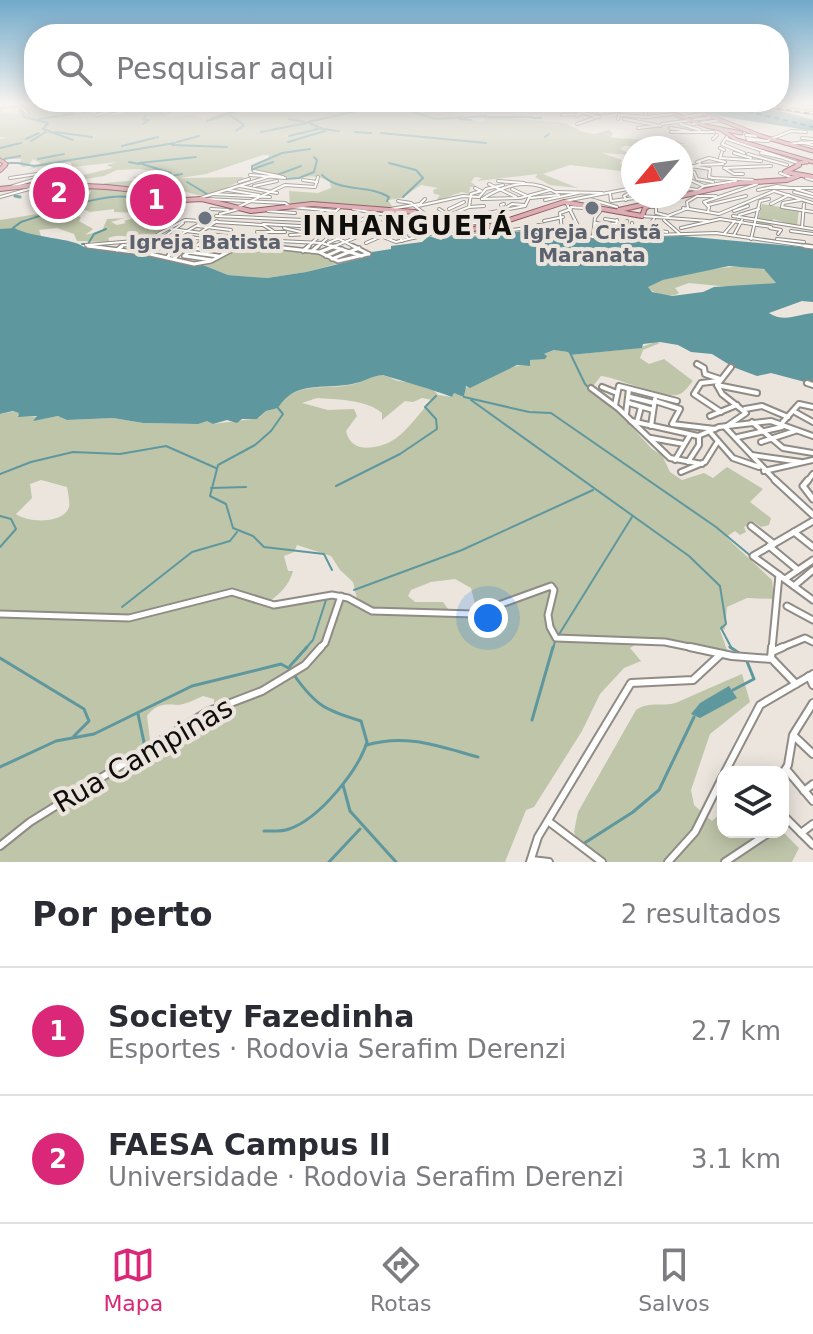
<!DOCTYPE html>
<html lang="pt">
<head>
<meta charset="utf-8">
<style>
  :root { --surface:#fff; --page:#f2f2f3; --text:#2b2b33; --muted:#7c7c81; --line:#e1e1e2; --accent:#db2777 }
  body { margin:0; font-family:"DejaVu Sans",sans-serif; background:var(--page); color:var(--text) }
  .controls { position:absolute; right:24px; bottom:24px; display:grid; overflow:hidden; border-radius:16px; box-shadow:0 4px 20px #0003 }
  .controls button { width:72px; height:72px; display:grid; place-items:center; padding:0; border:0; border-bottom:2px solid var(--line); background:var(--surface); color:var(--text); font:40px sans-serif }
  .compass { position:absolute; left:621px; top:136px; width:72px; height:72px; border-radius:50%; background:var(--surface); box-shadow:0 4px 20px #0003; rotate:241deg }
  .you { position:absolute; left:488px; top:618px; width:28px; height:28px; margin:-20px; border:6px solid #fff; border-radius:50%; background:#1a73e8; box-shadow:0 0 0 12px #1a73e833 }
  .badge { display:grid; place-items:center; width:52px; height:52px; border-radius:50%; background:var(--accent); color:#fff; font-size:26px; font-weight:700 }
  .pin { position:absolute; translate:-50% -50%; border:4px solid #fff; box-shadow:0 2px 8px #0006 }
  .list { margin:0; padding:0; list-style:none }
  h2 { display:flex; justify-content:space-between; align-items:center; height:104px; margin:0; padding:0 32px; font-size:34px }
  h2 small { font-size:26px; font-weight:400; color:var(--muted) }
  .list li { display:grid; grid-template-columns:52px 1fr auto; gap:24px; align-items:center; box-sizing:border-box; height:128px; padding:0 32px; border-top:2px solid var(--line) }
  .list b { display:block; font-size:30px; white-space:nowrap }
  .list p { margin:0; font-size:26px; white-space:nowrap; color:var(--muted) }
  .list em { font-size:26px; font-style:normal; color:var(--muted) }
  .icon { flex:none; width:44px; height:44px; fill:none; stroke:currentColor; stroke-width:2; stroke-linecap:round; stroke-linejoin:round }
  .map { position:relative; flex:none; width:813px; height:862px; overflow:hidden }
  .search { position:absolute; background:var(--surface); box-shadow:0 4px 20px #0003; left:24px; right:24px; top:24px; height:88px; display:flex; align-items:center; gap:20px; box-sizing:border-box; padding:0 28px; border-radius:32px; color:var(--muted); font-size:30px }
  .sheet { height:360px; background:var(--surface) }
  nav { display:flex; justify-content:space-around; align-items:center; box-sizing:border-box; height:112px; border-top:2px solid var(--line); background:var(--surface); font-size:22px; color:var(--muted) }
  nav a { display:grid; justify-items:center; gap:4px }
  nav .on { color:var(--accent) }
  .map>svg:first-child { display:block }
  .green { fill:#bec5a9; fill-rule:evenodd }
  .water { fill:#5e989e; fill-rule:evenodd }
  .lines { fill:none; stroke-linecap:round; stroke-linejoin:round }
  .stream-far1 { stroke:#5e989e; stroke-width:2 }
  .stream { stroke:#5e989e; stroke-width:3 }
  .river-far1 { stroke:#5e989e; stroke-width:2 }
  .river { stroke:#5e989e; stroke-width:3 }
  .ferry { stroke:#1e5156; stroke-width:2; stroke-dasharray:5 4; stroke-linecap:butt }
  .minor-far4-casing { stroke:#908b84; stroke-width:4 }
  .minor-far3-casing { stroke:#908b84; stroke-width:6 }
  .minor-far2-casing { stroke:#908b84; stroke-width:8 }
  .minor-far1-casing { stroke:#908b84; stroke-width:9 }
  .minor-casing { stroke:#908b84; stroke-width:10 }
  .major-far1-casing { stroke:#844951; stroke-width:5 }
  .major-casing { stroke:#844951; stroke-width:6 }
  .minor-far4 { stroke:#fff; stroke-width:2 }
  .minor-far3 { stroke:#fff; stroke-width:3 }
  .minor-far2 { stroke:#fff; stroke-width:4 }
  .minor-far1 { stroke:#fff; stroke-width:5 }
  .minor { stroke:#fff; stroke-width:6 }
  .major-far1 { stroke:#dba5ad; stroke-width:3 }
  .major { stroke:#dba5ad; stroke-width:4 }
  .rail { stroke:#272421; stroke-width:2; stroke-dasharray:6 3; stroke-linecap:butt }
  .minor-bridge-casing { stroke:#908b84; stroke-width:4; stroke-linecap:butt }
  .minor-bridge { stroke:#fff; stroke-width:2 }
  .worship-dot { fill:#6b7280; stroke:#ebe5de; stroke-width:3 }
  .labels { text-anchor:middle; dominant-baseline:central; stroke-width:8; stroke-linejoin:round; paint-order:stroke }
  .far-worship-label { font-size:20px; font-weight:bold; fill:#5b616d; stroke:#ebe5de }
  .far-district-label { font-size:26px; font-weight:bold; letter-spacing:2px; fill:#100e0b; stroke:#ebe5de }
  .near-street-label { font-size:28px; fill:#100e0b; stroke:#ebe5de }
</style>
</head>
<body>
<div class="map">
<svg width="813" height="862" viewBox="0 0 813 862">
  <rect width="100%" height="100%" fill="#ebe5de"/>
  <!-- green -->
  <g class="green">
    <path d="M19,103H98L116,107L91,111L96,116L121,114L140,107L139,109L171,115L165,117L193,115L205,119L238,108V104L307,103L296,110C312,109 323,104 337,103C360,103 383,117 406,107L405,103H555L528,109L449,114L465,115V118L482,122L485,120L482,116H486L565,123L583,132L595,134L609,130L613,134L610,137C619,139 653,140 661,139L655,136H658L686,144H677L686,147L624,146L620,149L633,155L602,153L622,160L620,164L630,169L629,172L570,165L543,174L578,188L550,185L535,177L538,174L477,181L482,178L475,177L471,182L477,187H470L469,194L462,192L436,201L440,195L434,194L433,190L438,188L421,185L402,198L388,200L393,208L374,209L371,203L373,209L309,203L290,206L289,191L318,193L331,188L330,182C314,172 301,179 284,177C273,176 265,169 252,170L255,165L268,160L269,155H263L206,174L180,178L244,177C236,185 209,197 197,195C192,194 186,191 182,191C163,190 160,198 137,191L160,200H151L144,206H132L138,213L114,212V209L90,212L79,208L62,214L81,217L79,221L93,229L85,235L102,231L107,219L125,218L111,222L117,225L126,223L124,221L148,214L149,210L168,203L187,200L160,211L174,220L167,221L164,225L167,227C158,232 145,240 135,238C124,236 119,234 108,238L110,242L77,241L74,234L57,228L39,230L41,236C29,239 14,228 0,229V220L62,210L65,206L62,201L89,195L91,191L67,188L99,187L105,183L138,180L132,177L170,173L139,169L117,170L104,176L75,181L70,178L113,168L107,165L117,162L64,168L72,165L70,162L28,169L42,164L33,159L28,166L23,167L19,164L22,159L0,158V139L10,138L0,137V106L5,108L1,112L18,114Z"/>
    <path d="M762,204L799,210L797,226L773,219L770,226L757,224Z"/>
    <path d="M242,246L319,254L340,263L306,272L267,278L228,275L203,265Z"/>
    <path d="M742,266L767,270L776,283L731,287L689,283L675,288L679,293C670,299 654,294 647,287L663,280L712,269Z"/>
    <path d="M655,342L660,343L643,350L640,358L649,364L664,359L693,381C689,385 686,391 680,394C664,401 621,378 601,376L590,390L619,413L652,449L662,455L670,472L682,480L704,473L713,478L727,467L763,489L750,502L771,518L769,525L761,527L754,522L744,527L746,532L740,535L735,531L726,537L772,580L774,599L747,598L727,607L725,629L720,630L728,653L644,640L630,648L641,661L624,668L600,694L582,731L534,807L526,810L505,862H0V414L17,411L20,413L17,416L38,417L35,420L59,416L67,420L113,418L143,423L193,424L207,420L213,424L259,418L266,411L278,408C293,380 327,391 354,384C365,381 371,374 382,375C389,376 393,380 399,381C413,383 429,382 438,395L452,397L454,393L465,395L463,388C488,385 505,362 529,366L530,360L544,358V354L555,350L568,352L570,355L639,348ZM317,398C335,399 368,400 382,413V420L405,401L413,402L422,398L432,400C420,412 409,429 395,439C379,449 351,455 346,431L357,416L354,409L328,410L302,403ZM41,480L67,487C68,493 70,502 69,507C64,524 28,523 16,514L32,498L30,484ZM297,545L331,556L340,570L353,582L357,599L329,594L282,603L269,602C280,593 289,586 293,571H288L284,556L294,552ZM455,579L471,588L477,612L451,613L443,602H415L408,596L411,590L431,582ZM203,696L214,699L215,708L185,733L126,762L128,755L150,740L147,716C156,704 164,704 177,705C184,705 196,699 203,696Z"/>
    <path d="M742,674L750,702L710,734L691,790L694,805L712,821L723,811V832H783L799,848L792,862H599L579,846L574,832L578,812L636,710C650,700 665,708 678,702C699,693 720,683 742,674Z"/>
  </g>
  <!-- water -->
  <g class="water">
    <path d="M684,103C729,103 771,107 813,120V131L719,116Z"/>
    <path d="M14,228C33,238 73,238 84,247L165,258L191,266L203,265L228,275L267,278L306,272L367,257L372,252L391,249V246L422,242L429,236L441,240L447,236L473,237L532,230L595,238L682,236L813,248V302L802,301L769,313C784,323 799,314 813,313V381L805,382L771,373L757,376L733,367L712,354L691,352L678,345L660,342L643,344L642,348L570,355L568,352L554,350L544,354L547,356L545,359L530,360V366L517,365L470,388L466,386L464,397L454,393L452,397C431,389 406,382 383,375C370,376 364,382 352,384C322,390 295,380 278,408L266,411L257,419H242L237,423L227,420L213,424L207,421L198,424L143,423L113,418L67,420L58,416L33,421L37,416L18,417L19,413L13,411L0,414V229ZM729,266L764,269L776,283L714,287L703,292L672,296L652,292L648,287L663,280Z"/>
    <path d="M729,686L737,698L700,718L691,714L700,703Z"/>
  </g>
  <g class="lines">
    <!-- stream-far1 -->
    <g class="stream-far1">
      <path d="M413,103L462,111"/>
      <path d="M246,104L284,106"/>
      <path d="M103,108L117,105"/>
      <path d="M146,109H160L156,112"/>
      <path d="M404,109L435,119L486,116"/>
      <path d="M22,112L24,117L48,123L43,129L73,140"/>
      <path d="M83,112L93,110"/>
      <path d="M230,115L244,125L236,131"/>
      <path d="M488,117H532"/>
      <path d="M533,118H541"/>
      <path d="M39,119L73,114"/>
      <path d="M289,119L304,122"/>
      <path d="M460,119L471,120"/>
      <path d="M207,121L247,107L237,103"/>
      <path d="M143,124L149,120H144L146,115"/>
      <path d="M339,131L322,129L308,122L370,108"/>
      <path d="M55,132L92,137"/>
      <path d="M261,132L307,123"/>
      <path d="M355,132L371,133"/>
      <path d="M381,133L486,143"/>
      <path d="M289,136L318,129"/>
      <path d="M545,137L549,134"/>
      <path d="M26,139L39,133"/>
      <path d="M31,141L46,132"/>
      <path d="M177,142L199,136"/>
      <path d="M288,142L325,131"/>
      <path d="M172,145L227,147"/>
      <path d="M122,146L158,137"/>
      <path d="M0,148L21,143"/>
      <path d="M4,159L20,156"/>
      <path d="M38,159L64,154"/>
      <path d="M129,162L139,164"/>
      <path d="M18,163L34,166L175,143"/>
      <path d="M389,163L416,170L423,178L403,197"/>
      <path d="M253,169L273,162"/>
      <path d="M252,170V166L282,153L310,149"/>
      <path d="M627,171L630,172"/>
      <path d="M277,175L301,166"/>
      <path d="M322,175C340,193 368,184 389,197L387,201"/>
      <path d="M171,176L182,174"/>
      <path d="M167,178L171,173L139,163L196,157"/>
      <path d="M284,179L299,178L314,172L317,160L314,157"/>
      <path d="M187,182L207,194"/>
      <path d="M151,186V183L166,179"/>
      <path d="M149,191L153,187L178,181"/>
      <path d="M159,195L174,187"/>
      <path d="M13,228L21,222C47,214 115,187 138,200"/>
      <path d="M82,244H88L94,234L106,229"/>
      <path d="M571,355L585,384L595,394"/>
      <path d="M464,397L529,412L551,413L716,527L752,557"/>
      <path d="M471,400L689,556L720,586L726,624L721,628L732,649"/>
      <path d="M278,408L283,414L271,431L255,445L218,465L210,496L226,504L233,528L253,536L264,547L324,554L332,570"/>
      <path d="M0,474L31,462L73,452L120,454L166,446L216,468"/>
      <path d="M336,486L400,454L437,429L436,419L425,407L436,396"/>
      <path d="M211,488L246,487"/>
      <path d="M0,516L11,519L16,529L0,547"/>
      <path d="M354,590L462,550L593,490"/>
      <path d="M122,607L192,552L230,541L237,532"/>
      <path d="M558,636L632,517"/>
      <path d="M305,649L313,640L326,600"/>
      <path d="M553,649L555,641"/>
    </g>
    <!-- stream -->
    <g class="stream">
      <path d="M730,647L739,653"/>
      <path d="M0,658L84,709L89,721L74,736"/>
      <path d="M290,666L307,647"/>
      <path d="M733,690L754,679L746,659"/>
      <path d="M138,714L145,747"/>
      <path d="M532,720L553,647"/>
      <path d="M367,745C406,733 441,747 478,757"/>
      <path d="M0,767L56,741L94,734L192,686L281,664L292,670"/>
      <path d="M343,785L350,811L396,862"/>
      <path d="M264,831C272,831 281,832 289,829C319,819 358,771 367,742L361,721C325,710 316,706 294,675"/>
      <path d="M583,844L633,812L659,790L694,717"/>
      <path d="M329,862L360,829"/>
    </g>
    <!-- river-far1 -->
    <path class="river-far1" d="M8,163H18"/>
    <!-- river -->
    <path class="river" d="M15,196L20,197"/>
    <!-- ferry -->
    <path class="ferry" d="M713,103L813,127"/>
    <defs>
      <g id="minor-far4">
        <path d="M17,103L27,113"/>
        <path d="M118,103L126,104"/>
        <path d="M173,103L183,108L213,110"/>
        <path d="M229,103L240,108"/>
        <path d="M363,103L368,107H396"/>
        <path d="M562,103V107L567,108"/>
        <path d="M631,103L656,108L672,105"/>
        <path d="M665,103L683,107"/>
        <path d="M745,103L813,113"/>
        <path d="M99,104L108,103"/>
        <path d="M641,104L654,105"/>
        <path d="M4,106L18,105"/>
        <path d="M143,106L167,108"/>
        <path d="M763,106L777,104"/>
        <path d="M206,107L221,103"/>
        <path d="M591,107L635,108"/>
        <path d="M790,107L811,103"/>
        <path d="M567,108L570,107L568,103"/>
        <path d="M634,108L644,110L646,114"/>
        <path d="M800,108L813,107"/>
        <path d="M781,109L794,105"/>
        <path d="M93,110L105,111"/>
        <path d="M573,110L599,117"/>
        <path d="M669,110L688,108"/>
        <path d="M576,111L587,103"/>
        <path d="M158,112L175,106"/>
        <path d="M164,112L177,109"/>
        <path d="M599,113L627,110"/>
        <path d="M97,115L139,104"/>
        <path d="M562,115L580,114"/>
        <path d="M577,116L596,103"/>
        <path d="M682,117L704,114"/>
        <path d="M618,119L619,115L647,117L674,114"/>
        <path d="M624,119L661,126"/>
        <path d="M577,124L597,117"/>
        <path d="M662,124L715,117"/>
        <path d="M680,124L700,130"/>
        <path d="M693,124L720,120"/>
        <path d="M638,128L656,126"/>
        <path d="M673,129L670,128L688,131"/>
        <path d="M671,132H714"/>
        <path d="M746,135L756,136"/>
        <path d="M727,137L722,144L744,153"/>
        <path d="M747,138L768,141L748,140"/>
        <path d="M802,138L813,139"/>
        <path d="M713,139L717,135"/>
        <path d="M727,139L798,163"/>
        <path d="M769,140L791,131L806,132"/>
        <path d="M800,142L813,145"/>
        <path d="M786,144L813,142"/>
        <path d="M720,148L724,150"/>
        <path d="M722,152L720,158L761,161"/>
        <path d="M734,153L751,158"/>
        <path d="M761,153L780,157"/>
        <path d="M748,154L787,165"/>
        <path d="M626,161L633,163"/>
        <path d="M700,163L697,162L709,158L725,162"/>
        <path d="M685,164H688L686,162"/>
        <path d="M691,166L710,169L709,177L713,178L753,180"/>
        <path d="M724,168L771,166"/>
        <path d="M726,169L734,174H743"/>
        <path d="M681,170L698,165L723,164"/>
        <path d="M254,171L283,177"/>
        <path d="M694,172L697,179L713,182"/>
        <path d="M780,173L793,178"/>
        <path d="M250,175L285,178"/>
        <path d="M681,176L704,186"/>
        <path d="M10,178L71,169"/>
        <path d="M40,178L60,175L65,171"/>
        <path d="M624,178L631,181"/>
        <path d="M806,178L813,180"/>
        <path d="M303,180L317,182"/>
        <path d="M498,181L524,183"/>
        <path d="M34,182L63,181"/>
        <path d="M239,182L249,179"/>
        <path d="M489,184L516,197"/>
        <path d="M13,186L40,178L47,184"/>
        <path d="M240,186L277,193"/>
        <path d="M254,186L277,181"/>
        <path d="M681,187L697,190"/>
        <path d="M768,188H813"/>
        <path d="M512,189L527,196"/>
        <path d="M796,189L813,194"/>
        <path d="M228,190L259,195"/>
        <path d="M758,190L777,186L790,188"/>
        <path d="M556,192L602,193"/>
        <path d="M695,192L704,186L736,181"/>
        <path d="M794,192L813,197"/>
        <path d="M610,193L611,201L651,196"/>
        <path d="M213,194L270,197"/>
        <path d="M0,197L29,189"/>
        <path d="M129,198H154"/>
        <path d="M200,198L274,175"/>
        <path d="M531,198L559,195"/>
        <path d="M207,199L285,203L291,207"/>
        <path d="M482,199C507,183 531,178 557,193"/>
        <path d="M482,199L520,198L550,190"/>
        <path d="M545,200L578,193"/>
        <path d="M593,200L617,207"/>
        <path d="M626,200L624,196L633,191"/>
        <path d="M398,201L411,203L425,214"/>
        <path d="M565,201L633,188"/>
        <path d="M566,202L581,232"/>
        <path d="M771,204L789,195"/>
        <path d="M501,205L504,204"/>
        <path d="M708,205L746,196"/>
        <path d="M418,206L463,196L479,197L486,189L503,185"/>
        <path d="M291,207L336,211"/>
        <path d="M469,207L471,194L481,191L475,188"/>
        <path d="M571,207L584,208"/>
        <path d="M647,207H656V213L668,216L688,208"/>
        <path d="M782,207L813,212"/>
        <path d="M782,207L783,203L800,200"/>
        <path d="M236,208L285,185L315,187L318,177"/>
        <path d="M683,208L719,214L774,191L813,203"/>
        <path d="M688,208L687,202L697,196H716"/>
        <path d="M211,209L228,210"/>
        <path d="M353,209L403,218L430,219"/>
        <path d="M390,209L420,204L425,199"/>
        <path d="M439,209L450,216"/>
        <path d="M449,209L464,202"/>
        <path d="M504,209L512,204L524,205"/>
        <path d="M154,210L179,202"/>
        <path d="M268,211L295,213"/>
        <path d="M734,211L748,206"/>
        <path d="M708,212L709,207L704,202L757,184"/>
        <path d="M220,214L239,209"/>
        <path d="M318,215L322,210"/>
        <path d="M477,215L525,206L530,196"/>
        <path d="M739,215L759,209"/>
        <path d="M216,216L326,221L340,207"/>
        <path d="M642,216L708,221"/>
        <path d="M733,216L813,229"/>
        <path d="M359,219L355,226L396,242L434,233L472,235L528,228L595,237L716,233L813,247"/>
        <path d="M605,219L617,221"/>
        <path d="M437,220L469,207L484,206"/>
        <path d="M487,220L496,216"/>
        <path d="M664,220L680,234"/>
        <path d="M419,221L425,235"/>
        <path d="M544,221L563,217"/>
        <path d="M595,223L616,224"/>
        <path d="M632,223L633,236"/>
        <path d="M263,224L318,227L347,220"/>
        <path d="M467,224L483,222"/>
        <path d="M263,225L273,231"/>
        <path d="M198,226L231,230"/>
        <path d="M322,226L325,232L357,248"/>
        <path d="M802,227L804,204"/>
        <path d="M284,228L309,234"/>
        <path d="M362,228L370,222L389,223"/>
        <path d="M394,228L402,241"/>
        <path d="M681,228L720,219L771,227"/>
        <path d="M770,228L781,230L778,234"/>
        <path d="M171,229L256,240L322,243L337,248"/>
        <path d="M537,229L538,225L580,231"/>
        <path d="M562,229L560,213L571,209"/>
        <path d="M386,230L410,221"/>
        <path d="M791,231L813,234"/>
        <path d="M201,232L217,221"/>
        <path d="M257,232H285"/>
        <path d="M652,234L653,230L667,232"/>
        <path d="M724,234L735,221"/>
        <path d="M290,235L309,234"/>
        <path d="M642,235L654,219"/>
        <path d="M734,235L742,220"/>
        <path d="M179,236L283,248"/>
        <path d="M625,236L627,221"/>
        <path d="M593,237L595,218L602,209"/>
        <path d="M614,237L617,220"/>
        <path d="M408,239L403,231H409L413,238"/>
        <path d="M751,239L760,201L769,199"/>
        <path d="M777,239L804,242"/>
        <path d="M158,243H176"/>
        <path d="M328,243L360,229"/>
        <path d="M366,243L382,236"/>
        <path d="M86,245L147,240L185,220L263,225"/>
        <path d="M199,245L219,248"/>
        <path d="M88,246L103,248"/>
        <path d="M120,248L123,245L163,248"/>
        <path d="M149,248L183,223"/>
        <path d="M173,248L180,235L205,221"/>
        <path d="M184,248L193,237"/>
        <path d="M194,248L203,240"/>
        <path d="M236,248L241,245"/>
        <path d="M306,248L323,233L341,229"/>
        <path d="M316,248L331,235L373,214"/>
        <path d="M330,248L397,221L419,218"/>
      </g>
      <g id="minor-far3">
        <path d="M88,246L150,254L194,264L211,261L239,246"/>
        <path d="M135,246L165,248"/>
        <path d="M205,246L233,250"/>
        <path d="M265,246L319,252L338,261L368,254"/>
        <path d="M331,246L362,256"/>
        <path d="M353,246L369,254"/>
        <path d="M805,246L813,247"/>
        <path d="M192,248L225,252"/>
        <path d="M117,250L122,246"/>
        <path d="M303,251L309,246"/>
        <path d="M312,251L318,246"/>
        <path d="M188,252L218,256"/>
        <path d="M320,252L335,246"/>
        <path d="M142,253L152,246"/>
        <path d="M184,256L196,246"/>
        <path d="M185,256L212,260"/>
        <path d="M326,256L342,249"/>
        <path d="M168,257L174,246"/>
        <path d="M174,259L185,246"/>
        <path d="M332,259L359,248"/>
      </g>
      <g id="minor-far2">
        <path d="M697,364L704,368L705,374L720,379"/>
        <path d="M718,381L701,383L694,394L721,412"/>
        <path d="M807,383L813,385"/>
        <path d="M717,385L757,393"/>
        <path d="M602,387L617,393"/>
        <path d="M591,388L619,409L670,458L702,464"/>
        <path d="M630,397L654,403"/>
        <path d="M655,401L680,409L672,424L715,429"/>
        <path d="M629,403L653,410"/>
        <path d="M615,405L619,386L677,401"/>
        <path d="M745,409L762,406L788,417"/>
        <path d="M795,412L813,422"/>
        <path d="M626,414L629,389"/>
        <path d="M710,416L737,405"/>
        <path d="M631,421L698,436L719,427L771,421L813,436"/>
        <path d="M637,422L641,407"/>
        <path d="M752,422L783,448L813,453"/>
        <path d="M781,424L799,404L813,407"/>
        <path d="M651,426L655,399"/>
        <path d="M727,426L746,413L722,394L717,385L731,367"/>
        <path d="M726,428L777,482"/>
        <path d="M711,433L733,458L759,467"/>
        <path d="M738,437L782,427"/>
        <path d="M651,438L684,444"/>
        <path d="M761,442L795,431"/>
        <path d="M752,455L801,462"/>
        <path d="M675,460L690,435"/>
        <path d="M688,462L699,445V437"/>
        <path d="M764,471L813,460"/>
        <path d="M681,472L705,462L718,441"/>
        <path d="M807,482L813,474"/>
      </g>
      <g id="minor-far1">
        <path d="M775,480L813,515"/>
        <path d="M808,480L803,486L813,499"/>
        <path d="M813,521L753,556L813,600"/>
        <path d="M751,526L774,544"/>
        <path d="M794,532L813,547"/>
        <path d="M769,546L798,570"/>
        <path d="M785,579L813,560"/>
        <path d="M794,586L813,570"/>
        <path d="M787,606L813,620"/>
        <path d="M0,614L129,618L232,592L274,605L332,595L348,598L372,611L474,614L551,586L554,590L548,615L550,627L556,638L665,642L699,649"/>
        <path d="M319,649L325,643L341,596"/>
        <path d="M772,649L779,575"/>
        <path d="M778,649L805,638L813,642"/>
      </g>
      <g id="minor">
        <path d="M690,647L732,656L772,659L796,684"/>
        <path d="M774,651L783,647"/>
        <path d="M771,658L772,647"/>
        <path d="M809,676L813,685"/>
        <path d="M794,736L813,754"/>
        <path d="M786,769L813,801"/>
        <path d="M725,772L760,705L813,674"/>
        <path d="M783,773L788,765L793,735L813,703"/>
        <path d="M804,791L813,784"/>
        <path d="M783,815L813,845"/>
        <path d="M548,821L602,862"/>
        <path d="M801,833L813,824"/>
        <path d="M0,846L30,822L207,712L262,691L305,665L321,647"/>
        <path d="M531,860L549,862"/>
        <path d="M530,862L538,837L631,683L693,680L721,654"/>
        <path d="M668,862L695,832L723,776"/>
        <path d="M725,862L770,832"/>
      </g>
      <g id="major-far1">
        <path d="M677,103L761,136L813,151"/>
        <path d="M674,114L706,126L741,133"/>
        <path d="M720,129L737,140L813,162"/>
        <path d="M0,160L6,164L3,167"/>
        <path d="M796,167L798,163L807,162"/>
      </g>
      <g id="major">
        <path d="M799,165L785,172L813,177"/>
        <path d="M0,170L5,165"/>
        <path d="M0,189L44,184L106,187L136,190L164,201L202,199L251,211L312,204L415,212L463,231L494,225L564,202L642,216L645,208L653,203"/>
        <path d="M619,210L739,183L787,180L798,176"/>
      </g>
    </defs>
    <!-- minor-far4 casing -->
    <use href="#minor-far4" class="minor-far4-casing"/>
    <!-- minor-far3 casing -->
    <use href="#minor-far3" class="minor-far3-casing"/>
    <!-- minor-far2 casing -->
    <use href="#minor-far2" class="minor-far2-casing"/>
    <!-- minor-far1 casing -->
    <use href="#minor-far1" class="minor-far1-casing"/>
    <!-- minor casing -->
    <use href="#minor" class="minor-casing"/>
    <!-- major-far1 casing -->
    <use href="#major-far1" class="major-far1-casing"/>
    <!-- major casing -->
    <use href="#major" class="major-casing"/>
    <!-- minor-far4 -->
    <use href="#minor-far4" class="minor-far4"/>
    <!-- minor-far3 -->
    <use href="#minor-far3" class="minor-far3"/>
    <!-- minor-far2 -->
    <use href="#minor-far2" class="minor-far2"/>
    <!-- minor-far1 -->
    <use href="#minor-far1" class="minor-far1"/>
    <!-- minor -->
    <use href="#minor" class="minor"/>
    <!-- major-far1 -->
    <use href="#major-far1" class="major-far1"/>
    <!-- major -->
    <use href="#major" class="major"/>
    <!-- rail -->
    <path class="rail" d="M741,103L813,114"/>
    <defs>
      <path id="minor-bridge" d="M644,109L647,108"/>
    </defs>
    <!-- minor-bridge casing -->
    <use href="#minor-bridge" class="minor-bridge-casing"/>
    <!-- minor-bridge -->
    <use href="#minor-bridge" class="minor-bridge"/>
  </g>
  <!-- sky -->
  <linearGradient id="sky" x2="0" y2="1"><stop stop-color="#71a9ca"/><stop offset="0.46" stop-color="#f6f3f0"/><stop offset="1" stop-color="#f6f3f0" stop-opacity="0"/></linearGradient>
  <rect width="813" height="224" fill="url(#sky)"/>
  <!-- markers -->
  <g class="worship-dot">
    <circle cx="592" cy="208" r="8"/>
    <circle cx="205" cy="218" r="8"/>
  </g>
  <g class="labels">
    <!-- far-worship labels -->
    <g class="far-worship-label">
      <text x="592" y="232">Igreja Cristã<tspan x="592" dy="23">Maranata</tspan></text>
      <text x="205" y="242">Igreja Batista</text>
    </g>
    <!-- far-district labels -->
    <g class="far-district-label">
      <text x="408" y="226">INHANGUETÁ</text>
    </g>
    <!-- near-street labels -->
    <g class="near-street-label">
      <text transform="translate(143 755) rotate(-30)">Rua Campinas</text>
    </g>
  </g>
</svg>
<div class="controls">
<button><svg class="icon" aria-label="layers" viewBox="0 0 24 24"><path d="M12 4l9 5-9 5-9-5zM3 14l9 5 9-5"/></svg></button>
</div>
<svg class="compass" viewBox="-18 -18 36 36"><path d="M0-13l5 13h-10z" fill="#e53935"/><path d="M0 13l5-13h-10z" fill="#7c7c81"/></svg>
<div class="you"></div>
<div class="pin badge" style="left:156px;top:200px">1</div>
<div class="pin badge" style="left:59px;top:193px">2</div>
<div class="search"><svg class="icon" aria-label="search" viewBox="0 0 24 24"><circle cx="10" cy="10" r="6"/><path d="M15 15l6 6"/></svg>Pesquisar aqui</div>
</div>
<section class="sheet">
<h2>Por perto<small>2 resultados</small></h2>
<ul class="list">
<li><span class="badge">1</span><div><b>Society Fazedinha</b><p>Esportes · Rodovia Serafim Derenzi</p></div><em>2.7 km</em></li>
<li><span class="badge">2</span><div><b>FAESA Campus II</b><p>Universidade · Rodovia Serafim Derenzi</p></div><em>3.1 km</em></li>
</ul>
</section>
<nav>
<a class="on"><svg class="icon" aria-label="map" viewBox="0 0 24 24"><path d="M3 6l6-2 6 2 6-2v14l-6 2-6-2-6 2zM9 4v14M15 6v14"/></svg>Mapa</a>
<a><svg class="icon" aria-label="directions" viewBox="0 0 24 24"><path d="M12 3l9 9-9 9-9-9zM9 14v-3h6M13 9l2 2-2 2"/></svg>Rotas</a>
<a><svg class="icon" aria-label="saved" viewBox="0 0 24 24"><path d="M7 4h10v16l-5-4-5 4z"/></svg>Salvos</a>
</nav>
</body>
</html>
